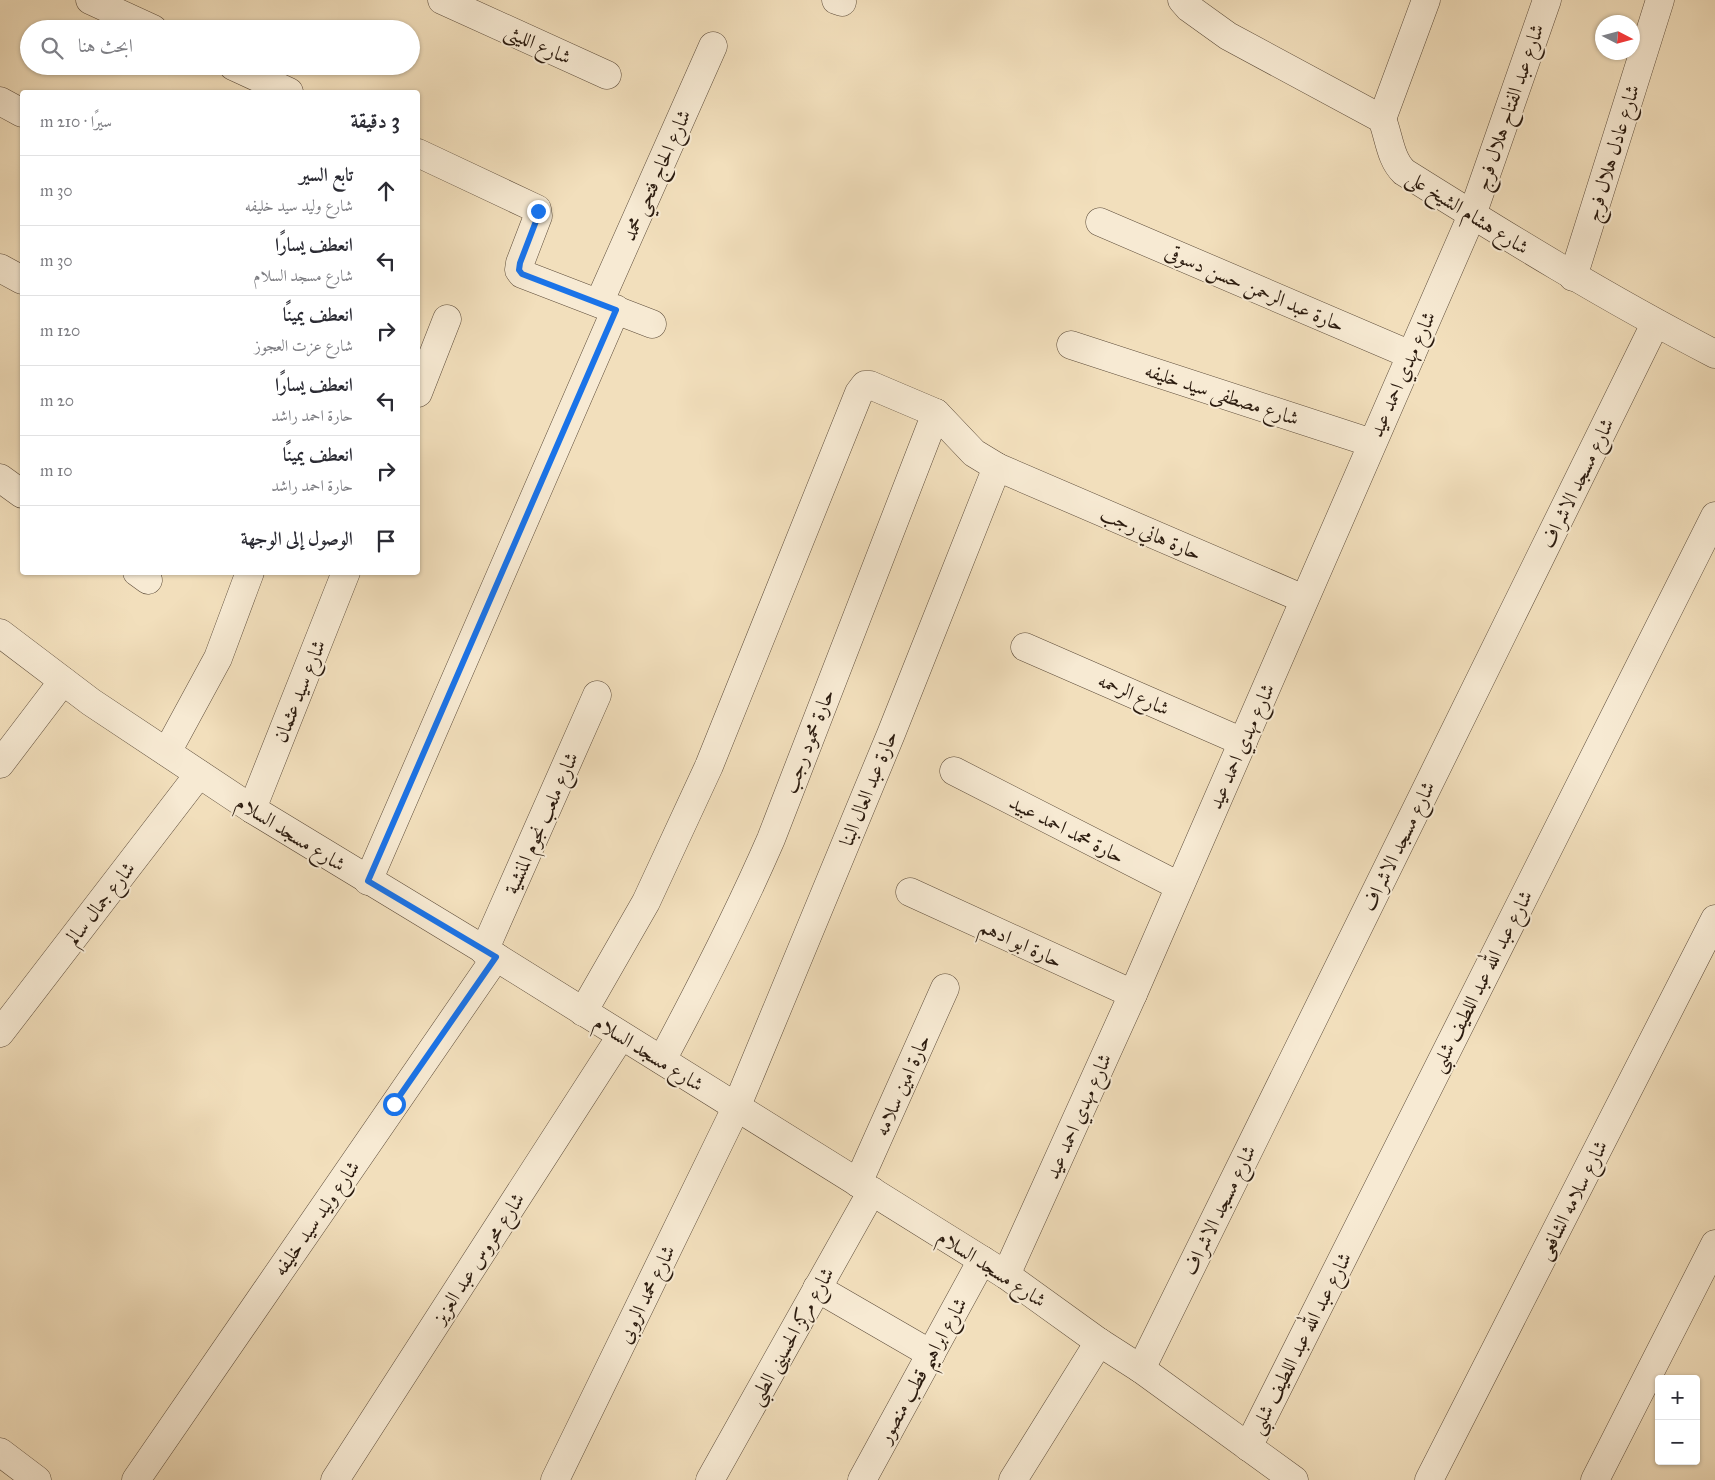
<!DOCTYPE html>
<html lang="ar">
<head>
<meta charset="utf-8">
<style>
  :root { --surface:#fff; --page:#f2f2f3; --text:#2b2b33; --muted:#7c7c81; --line:#e1e1e2 }
  body { margin:0; font-family:"IM FELL Great Primer",Amiri,serif; background:var(--page); color:var(--text); direction:rtl }
  .controls { position:absolute; right:15px; bottom:15px; display:grid; overflow:hidden; border-radius:5px; box-shadow:0 1px 4px #0004 }
  .controls button { width:45px; height:45px; display:grid; place-items:center; padding:0; border:0; border-bottom:1px solid var(--line); background:var(--surface); color:var(--text); font:25px sans-serif }
  .compass { position:absolute; left:1595px; top:15px; width:45px; height:45px; border-radius:50%; background:var(--surface); box-shadow:0 1px 4px #0004; rotate:96deg }
  .stop { position:absolute; width:15px; height:15px; margin:-11px; border:4px solid #1a73e8; border-radius:50%; background:#fff }
  .stop.end { background:#1a73e8; border-color:#fff; box-shadow:0 1px 5px #0008 }
  .list { margin:0; padding:0; list-style:none }
  h2 { display:flex; justify-content:space-between; align-items:center; height:65px; margin:0; padding:0 20px; font-size:21px }
  h2 small { font-size:16px; font-weight:400; color:var(--muted) }
  .list li { display:grid; grid-template-columns:32px 1fr auto; gap:15px; align-items:center; box-sizing:border-box; height:70px; padding:0 20px; border-top:1px solid var(--line) }
  .list b { display:block; font-size:19px; white-space:nowrap }
  .list p { margin:0; font-size:16px; white-space:nowrap; color:var(--muted) }
  .list em { font-size:16px; font-style:normal; color:var(--muted) }
  .icon { flex:none; width:28px; height:28px; fill:none; stroke:currentColor; stroke-width:2; stroke-linecap:round; stroke-linejoin:round }
  .map { position:relative; flex:none; width:1715px; height:1480px; overflow:hidden; direction:ltr }
  .search { position:absolute; background:var(--surface); box-shadow:0 1px 4px #0004; left:20px; top:20px; width:400px; height:55px; display:flex; align-items:center; gap:12px; box-sizing:border-box; padding:0 18px; border-radius:28px; color:var(--muted); font-size:19px }
  .panel { position:absolute; background:var(--surface); box-shadow:0 1px 4px #0004; left:20px; top:90px; width:400px; height:485px; border-radius:5px; direction:rtl }
  .map>svg:first-child { display:block }
  .lines { fill:none; stroke-linecap:round; stroke-linejoin:round }
  .minor-casing { stroke:#5d4c3a; stroke-width:29 }
  .minor { stroke:#f7ead3; stroke-width:28 }
  .route { stroke:#1a73e8; stroke-width:6 }
  .labels { text-anchor:middle; dominant-baseline:central; stroke-width:4; stroke-linejoin:round; paint-order:stroke }
  .street-label { font-size:20px; fill:#2b1b0f; stroke:#f7ead3 }
</style>
</head>
<body>
<div class="map">
<svg width="1715" height="1480" viewBox="0 0 1715 1480">
  <rect width="100%" height="100%" fill="#f2dfbc"/>
  <filter id="stains"><feTurbulence type="fractalNoise" baseFrequency=".004" numOctaves="4"/><feColorMatrix values="0 0 0 0 .2 0 0 0 0 .09 0 0 0 0 .02 0 0 0 .5 -.17"/></filter>
  <radialGradient id="worn" r=".72"><stop offset=".6" stop-color="#630" stop-opacity="0"/><stop offset="1" stop-color="#630" stop-opacity=".3"/></radialGradient>
  <g class="lines">
    <defs>
      <g id="minor">
        <path d="M90,0L153,29"/>
        <path d="M442,0L607,75"/>
        <path d="M836,0L842,2"/>
        <path d="M1182,0L1189,8L1228,36L1382,119C1389,136 1390,159 1404,172C1506,236 1608,299 1715,354"/>
        <path d="M233,66L289,92"/>
        <path d="M0,101L22,113"/>
        <path d="M1382,119L1426,0"/>
        <path d="M418,153L537,209L538,216L520,263L519,270L522,274L652,324"/>
        <path d="M1100,222L1411,355"/>
        <path d="M0,268L22,280"/>
        <path d="M1573,277L1660,0"/>
        <path d="M599,303L713,46"/>
        <path d="M1071,345L1372,443"/>
        <path d="M418,393L447,319"/>
        <path d="M0,478L22,494"/>
        <path d="M137,572L148,580"/>
        <path d="M0,633L91,702L252,809L496,957L1006,1275L1099,1342L1141,1369L1294,1480"/>
        <path d="M1025,647L1243,742"/>
        <path d="M167,752L218,658L250,572"/>
        <path d="M0,764L63,681"/>
        <path d="M954,771L1179,886"/>
        <path d="M252,809L346,572"/>
        <path d="M368,881L616,309"/>
        <path d="M910,892L1133,994"/>
        <path d="M484,951L597,695"/>
        <path d="M583,1012L646,902L709,766L859,393L865,385H870L936,413L974,453L997,467L1304,599"/>
        <path d="M0,1033L199,774"/>
        <path d="M662,1060C701,987 738,915 771,839L936,413"/>
        <path d="M858,1183L945,988"/>
        <path d="M1006,1275L1133,994L1472,215L1547,0"/>
        <path d="M817,1288L931,1354"/>
        <path d="M1141,1369L1655,324"/>
        <path d="M1248,1447L1715,516"/>
        <path d="M0,1452L37,1480"/>
        <path d="M136,1480L496,957"/>
        <path d="M335,1480L621,1036"/>
        <path d="M555,1480L736,1108L891,734L997,467"/>
        <path d="M710,1480L872,1191"/>
        <path d="M862,1480L982,1260"/>
        <path d="M1013,1480L1099,1342"/>
        <path d="M1429,1480L1715,919"/>
        <path d="M1595,1480L1715,1244"/>
      </g>
    </defs>
    <!-- minor casing -->
    <use href="#minor" class="minor-casing"/>
    <!-- minor -->
    <use href="#minor" class="minor"/>
  </g>
  <g class="lines">
    <!-- route -->
    <path class="route" d="M394,1104L496,957L368,881L616,310L522,274L519,270L520,263L538,216V211"/>
  </g>
  <g class="labels">
    <!-- street labels -->
    <g class="street-label">
      <text transform="translate(538 44) rotate(24)">شارع الليثى</text>
      <text transform="translate(1509 107) rotate(-71)">شارع عبد الفتاح هلال فرج</text>
      <text transform="translate(1612 153) rotate(-73)">شارع عادل هلال فرج</text>
      <text transform="translate(656 175) rotate(-66)">شارع الحاج فتحي محمد</text>
      <text transform="translate(1468 212) rotate(32)">شارع هشام الشيخ على</text>
      <text transform="translate(1255 288) rotate(23)">حارة عبد الرحمن حسن دسوقى</text>
      <text transform="translate(1402 374) rotate(-66)">شارع مهدي احمد عيد</text>
      <text transform="translate(1222 394) rotate(18)">شارع مصطفى سيد خليفه</text>
      <text transform="translate(1577 483) rotate(-64)">شارع مسجد الاشراف</text>
      <text transform="translate(1151 533) rotate(23)">حارة هاني رجب</text>
      <text transform="translate(299 691) rotate(-68)">شارع سيد عثمان</text>
      <text transform="translate(1134 694) rotate(24)">شارع الرحمه</text>
      <text transform="translate(808 741) rotate(-69)">حارة محمود رجب</text>
      <text transform="translate(1241 746) rotate(-66)">شارع مهدي احمد عيد</text>
      <text transform="translate(868 788) rotate(-68)">حارة عبد العال البنا</text>
      <text transform="translate(541 823) rotate(-66)">شارع ملعب نجوم المنشية</text>
      <text transform="translate(1067 829) rotate(27)">حارة محمد احمد عبيد</text>
      <text transform="translate(291 833) rotate(32)">شارع مسجد السلام</text>
      <text transform="translate(1398 846) rotate(-64)">شارع مسجد الاشراف</text>
      <text transform="translate(100 903) rotate(-52)">شارع جمال سالم</text>
      <text transform="translate(1021 943) rotate(25)">حارة ابو ادهم</text>
      <text transform="translate(1481 981) rotate(-63)">شارع عبد الله عبد اللطيف شلبى</text>
      <text transform="translate(649 1053) rotate(32)">شارع مسجد السلام</text>
      <text transform="translate(902 1085) rotate(-66)">حارة امين سلامه</text>
      <text transform="translate(1078 1116) rotate(-66)">شارع مهدي احمد عيد</text>
      <text transform="translate(1572 1200) rotate(-63)">شارع سلامه الشافعى</text>
      <text transform="translate(1219 1210) rotate(-64)">شارع مسجد الاشراف</text>
      <text transform="translate(316 1218) rotate(-55)">شارع وليد سيد خليفه</text>
      <text transform="translate(478 1258) rotate(-57)">شارع محروس عبد العزيز</text>
      <text transform="translate(992 1268) rotate(33)">شارع مسجد السلام</text>
      <text transform="translate(646 1294) rotate(-64)">شارع محمد الروبى</text>
      <text transform="translate(791 1336) rotate(-61)">شارع مركز الحسينى الطبى</text>
      <text transform="translate(1300 1343) rotate(-63)">شارع عبد الله عبد اللطيف شلبى</text>
      <text transform="translate(922 1370) rotate(-61)">شارع ابراهيم قطب منصور</text>
    </g>
  </g>
  <rect width="100%" height="100%" filter="url(#stains)"/>
  <rect width="100%" height="100%" fill="url(#worn)"/>
</svg>
<div class="controls">
<button>+</button>
<button>−</button>
</div>
<svg class="compass" viewBox="-18 -18 36 36"><path d="M0-13l5 13h-10z" fill="#e53935"/><path d="M0 13l5-13h-10z" fill="#7c7c81"/></svg>
<div class="stop" style="left:394px;top:1104px"></div>
<div class="stop end" style="left:538px;top:211px"></div>
<div class="search"><svg class="icon" aria-label="search" viewBox="0 0 24 24"><circle cx="10" cy="10" r="6"/><path d="M15 15l6 6"/></svg>ابحث هنا</div>
<section class="panel">
<h2>3 دقيقة<small>سيرًا · 210 m</small></h2>
<ul class="list">
<li><svg class="icon" aria-label="ahead" viewBox="0 0 24 24"><path d="M12 20V5M6 11l6-6 6 6"/></svg><div><b>تابع السير</b><p>شارع وليد سيد خليفه</p></div><em>30 m</em></li>
<li><svg class="icon" aria-label="left" viewBox="0 0 24 24"><path d="M17 20v-9H6M10 6l-5 5 5 5"/></svg><div><b>انعطف يسارًا</b><p>شارع مسجد السلام</p></div><em>30 m</em></li>
<li><svg class="icon" aria-label="right" viewBox="0 0 24 24"><path d="M7 20v-9h11M14 6l5 5-5 5"/></svg><div><b>انعطف يمينًا</b><p>شارع عزت العجوز</p></div><em>120 m</em></li>
<li><svg class="icon" aria-label="left" viewBox="0 0 24 24"><path d="M17 20v-9H6M10 6l-5 5 5 5"/></svg><div><b>انعطف يسارًا</b><p>حارة احمد راشد</p></div><em>20 m</em></li>
<li><svg class="icon" aria-label="right" viewBox="0 0 24 24"><path d="M7 20v-9h11M14 6l5 5-5 5"/></svg><div><b>انعطف يمينًا</b><p>حارة احمد راشد</p></div><em>10 m</em></li>
<li><svg class="icon" aria-label="arrive" viewBox="0 0 24 24"><path d="M6 21V4h12l-3 4 3 4H6"/></svg><div><b>الوصول إلى الوجهة</b></div></li>
</ul>
</section>
</div>
</body>
</html>
